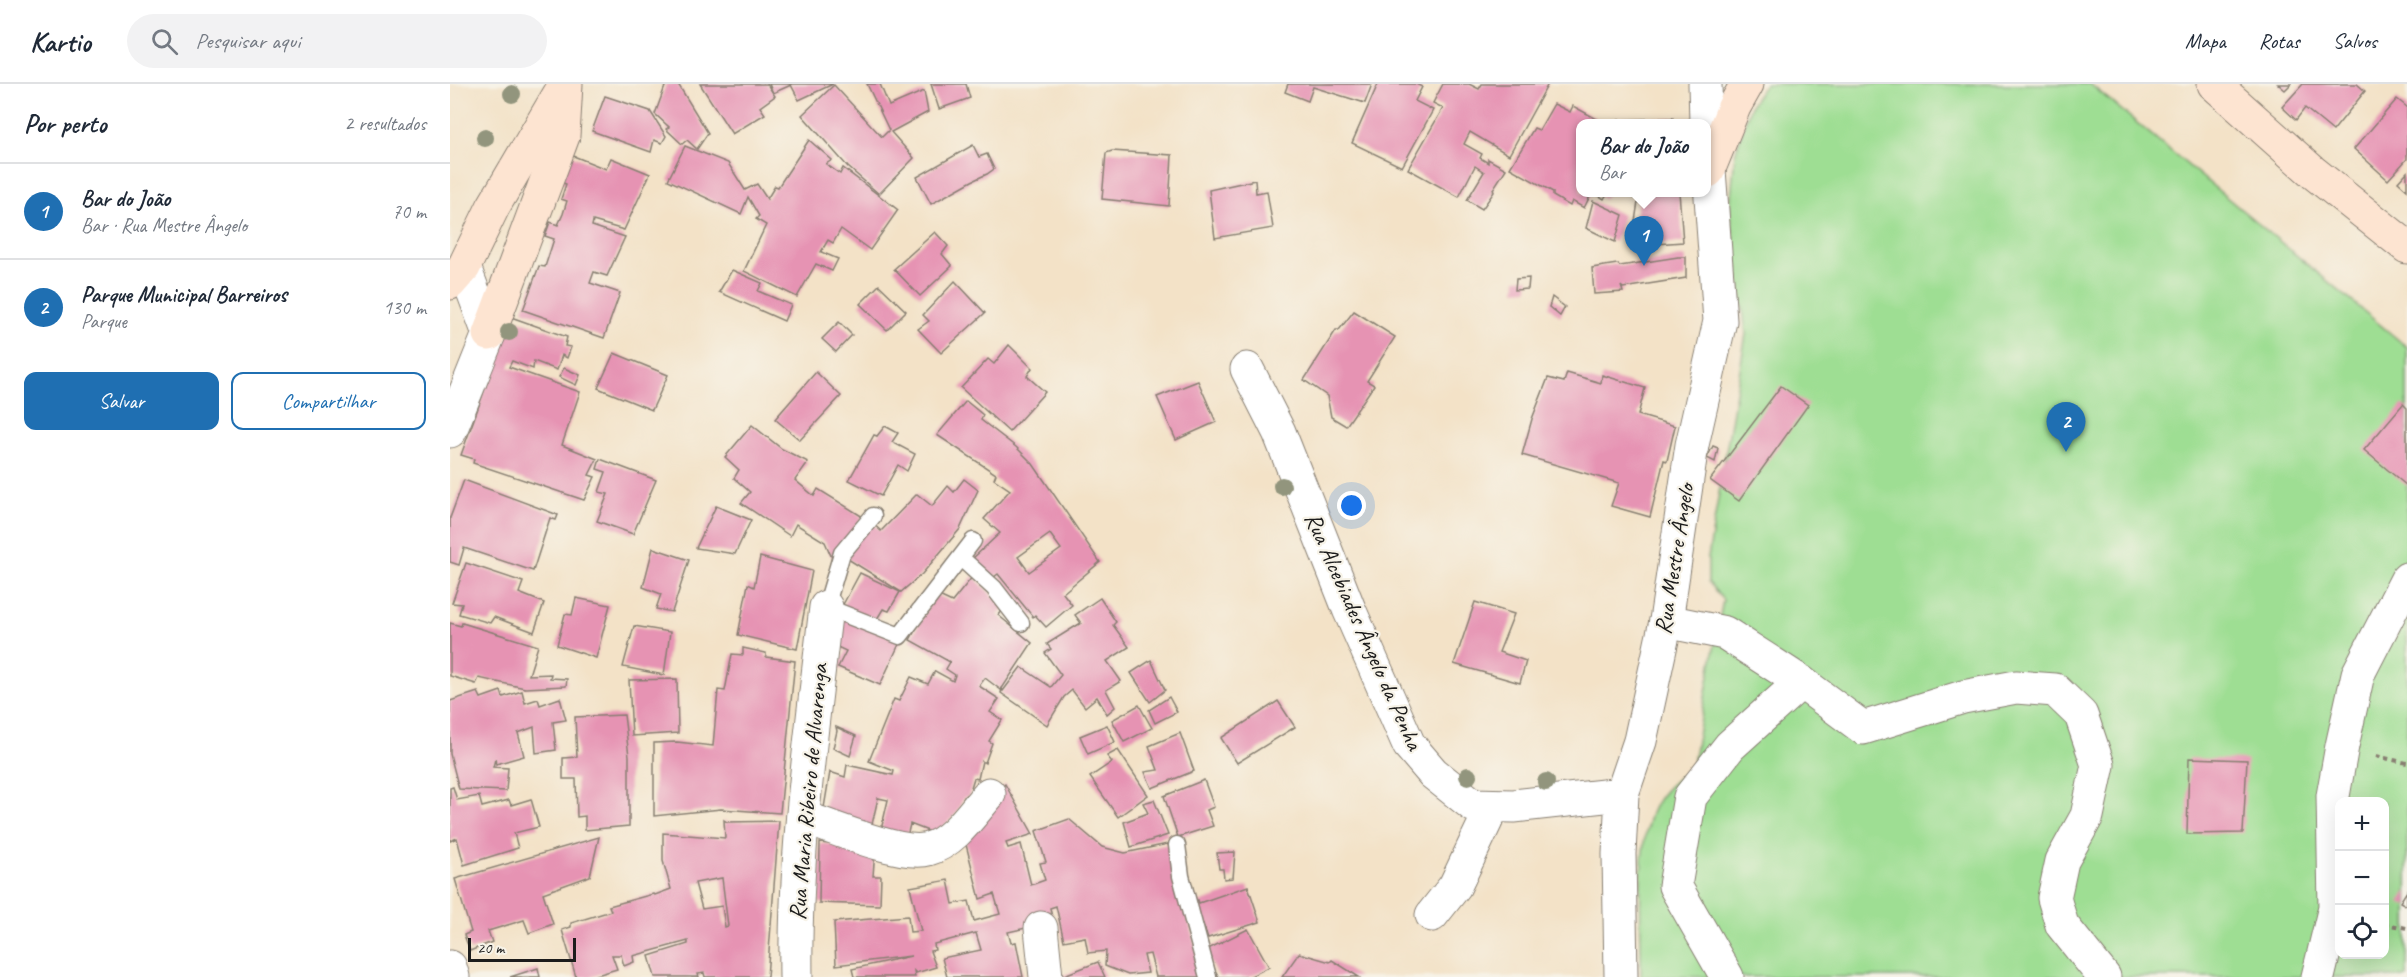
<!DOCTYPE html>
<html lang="pt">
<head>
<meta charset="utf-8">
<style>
  :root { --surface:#fff; --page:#f2f2f3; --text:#1f2937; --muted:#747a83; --line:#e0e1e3; --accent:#1f6fb2 }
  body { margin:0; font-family:Caveat,sans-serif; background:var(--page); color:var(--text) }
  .controls { position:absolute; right:18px; bottom:18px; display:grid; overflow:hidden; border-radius:12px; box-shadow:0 6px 24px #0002 }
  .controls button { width:54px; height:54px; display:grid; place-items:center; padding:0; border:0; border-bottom:2px solid var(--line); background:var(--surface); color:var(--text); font:30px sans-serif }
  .scale { position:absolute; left:18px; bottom:15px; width:108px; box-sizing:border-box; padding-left:6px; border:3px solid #1c1c1c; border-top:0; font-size:16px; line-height:21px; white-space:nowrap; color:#1c1c1c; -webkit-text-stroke:4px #f7f3e8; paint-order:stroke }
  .you { position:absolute; left:902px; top:422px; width:21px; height:21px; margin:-15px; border:4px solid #fff; border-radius:50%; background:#1a73e8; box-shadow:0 0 0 9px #1a73e833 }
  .badge { display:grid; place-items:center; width:39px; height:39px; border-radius:50%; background:var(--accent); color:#fff; font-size:20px; font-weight:700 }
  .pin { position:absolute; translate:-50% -50px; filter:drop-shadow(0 2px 3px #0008) }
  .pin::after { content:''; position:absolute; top:32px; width:21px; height:18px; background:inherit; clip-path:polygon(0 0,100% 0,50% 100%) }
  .popup { position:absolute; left:1126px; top:35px; width:135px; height:78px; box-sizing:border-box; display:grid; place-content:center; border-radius:12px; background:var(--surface); filter:drop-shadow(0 2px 4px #0005); font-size:20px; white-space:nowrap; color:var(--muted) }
  .popup b { font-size:22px; color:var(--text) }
  .popup::after { content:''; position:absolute; left:50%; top:100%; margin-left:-12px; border:12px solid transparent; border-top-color:var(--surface) }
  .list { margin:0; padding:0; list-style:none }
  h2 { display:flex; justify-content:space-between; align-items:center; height:78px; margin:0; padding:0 24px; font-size:26px }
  h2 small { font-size:20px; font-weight:400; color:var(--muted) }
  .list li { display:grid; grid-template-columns:39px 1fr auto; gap:18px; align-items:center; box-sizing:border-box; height:96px; padding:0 24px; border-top:2px solid var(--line) }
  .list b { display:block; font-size:22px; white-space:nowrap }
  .list p { margin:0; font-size:20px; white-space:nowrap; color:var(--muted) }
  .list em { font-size:20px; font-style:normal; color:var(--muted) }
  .actions { display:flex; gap:12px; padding:18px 24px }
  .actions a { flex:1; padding:14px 0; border:2px solid var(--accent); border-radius:12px; text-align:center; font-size:21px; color:var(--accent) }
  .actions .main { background:var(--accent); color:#fff }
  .icon { flex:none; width:33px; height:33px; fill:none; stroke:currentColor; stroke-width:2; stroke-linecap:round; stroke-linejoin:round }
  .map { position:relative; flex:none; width:1957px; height:893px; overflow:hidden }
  header { display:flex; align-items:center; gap:36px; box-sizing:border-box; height:84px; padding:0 30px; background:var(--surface); border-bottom:2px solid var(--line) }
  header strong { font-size:28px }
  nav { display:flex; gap:33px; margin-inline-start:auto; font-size:21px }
  .search { width:420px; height:54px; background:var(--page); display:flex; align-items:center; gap:15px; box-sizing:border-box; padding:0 21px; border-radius:33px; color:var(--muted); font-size:22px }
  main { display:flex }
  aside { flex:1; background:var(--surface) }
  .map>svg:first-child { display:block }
  .green { fill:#9ede93; stroke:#5d7d58; stroke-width:1.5; fill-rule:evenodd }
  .building { fill:#e693b3; fill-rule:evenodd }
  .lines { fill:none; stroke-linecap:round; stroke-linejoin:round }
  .lane-casing { stroke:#887f72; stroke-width:19 }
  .street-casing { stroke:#887f72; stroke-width:35 }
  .secondary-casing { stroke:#887f72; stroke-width:35 }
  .path { stroke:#887f72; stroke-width:4; stroke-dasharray:4.5 4.5; stroke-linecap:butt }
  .lane { stroke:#fff; stroke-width:16 }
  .street { stroke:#fff; stroke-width:33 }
  .secondary { stroke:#fde4d1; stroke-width:33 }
  .tree { fill:#92957d }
  .labels { text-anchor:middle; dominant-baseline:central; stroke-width:4.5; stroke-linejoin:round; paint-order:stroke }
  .street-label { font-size:24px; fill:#1c1c1c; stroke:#f7f3e8 }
</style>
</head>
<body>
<header>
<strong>Kartio</strong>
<div class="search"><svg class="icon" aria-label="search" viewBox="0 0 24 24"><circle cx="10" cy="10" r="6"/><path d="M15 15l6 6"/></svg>Pesquisar aqui</div>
<nav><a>Mapa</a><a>Rotas</a><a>Salvos</a></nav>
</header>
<main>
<aside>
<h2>Por perto<small>2 resultados</small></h2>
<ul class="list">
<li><span class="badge">1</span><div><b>Bar do João</b><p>Bar · Rua Mestre Ângelo</p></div><em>70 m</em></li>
<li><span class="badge">2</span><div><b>Parque Municipal Barreiros</b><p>Parque</p></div><em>130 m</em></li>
</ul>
<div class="actions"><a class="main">Salvar</a><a>Compartilhar</a></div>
</aside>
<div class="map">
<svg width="1957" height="893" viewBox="0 0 1957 893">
  <rect width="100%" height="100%" fill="#f7f3e8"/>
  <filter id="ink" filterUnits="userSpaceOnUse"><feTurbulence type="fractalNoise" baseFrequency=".0167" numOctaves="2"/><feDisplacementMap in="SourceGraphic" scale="12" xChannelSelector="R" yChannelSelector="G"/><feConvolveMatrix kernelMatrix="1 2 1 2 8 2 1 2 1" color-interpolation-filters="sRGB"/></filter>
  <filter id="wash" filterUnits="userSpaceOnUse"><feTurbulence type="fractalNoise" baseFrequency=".008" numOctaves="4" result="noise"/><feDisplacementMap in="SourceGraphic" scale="24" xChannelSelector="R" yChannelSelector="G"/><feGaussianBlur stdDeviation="1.35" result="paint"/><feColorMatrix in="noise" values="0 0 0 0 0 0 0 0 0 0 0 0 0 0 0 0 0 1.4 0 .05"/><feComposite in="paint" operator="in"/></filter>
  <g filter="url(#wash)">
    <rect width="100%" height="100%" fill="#f3e2c7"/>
    <!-- green -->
    <path class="green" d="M1315,0H1640L1957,263V893H1191C1192,846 1185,770 1202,727C1210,708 1226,695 1242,684L1273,516L1258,498V474L1296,250L1280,124L1285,70L1301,21ZM1890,718H1934V870H1890Z"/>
    <g id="blocks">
      <!-- building -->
      <g class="building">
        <path d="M216,0H228L258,49L247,65L237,56L232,60L216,45L219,43L205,30Z"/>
        <path d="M250,0H317L325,12L310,23L315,30L282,50Z"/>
        <path d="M319,0H383L349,16L341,1L323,9Z"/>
        <path d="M417,0H430L439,22L474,7L478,28L441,48L464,74L429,110L398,83L352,31L384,1L432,53L439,46Z"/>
        <path d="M481,0H516L520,14L489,25Z"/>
        <path d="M838,0H922L915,19L863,3L858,17L835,8Z"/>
        <path d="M928,0H966L972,3L965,17L983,26L952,83L902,59Z"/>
        <path d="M993,0H1019L1029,5L1032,0H1098L1059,71L1020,48L1014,60L1032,70L1030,74L1038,79V75L1056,85L1043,105L1044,108L1032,125L1017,116L1034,88L1025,82L1009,113L958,85L993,24L983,19Z"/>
        <path d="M1828,0H1841L1835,6Z"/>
        <path d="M1853,0H1907L1915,7L1883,47L1855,24L1846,36L1832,23Z"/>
        <path d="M155,12L200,27L216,52L212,59L204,56L201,68L142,47Z"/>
        <path d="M1947,15L1957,23V75L1938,96L1904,65Z"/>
        <path d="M1104,20L1120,28L1123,22L1154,39H1131V108H1142L1134,124L1122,117L1120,122L1103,112V108L1060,84L1084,44L1089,46Z"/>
        <path d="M1223,34L1224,39H1171L1169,36Z"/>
        <path d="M359,56L382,76L376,80L390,90L393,84L448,126L420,166L391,145L383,159L378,156L371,168L388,175L382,187L366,180L347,213L294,187L316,141L306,135L309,132L298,113L291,130L218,96L235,62L278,79L295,106L307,100L317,115L325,102L328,103Z"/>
        <path d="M523,61L529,73L537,70L544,85L537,90L522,97L481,120L467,93Z"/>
        <path d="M662,67L722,71L719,122L652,115L656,69Z"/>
        <path d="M121,71L156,85L161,74L200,90L174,146L143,137L142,142L175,153L157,192L144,188L140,199L170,209L154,254L73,226L89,182L95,183L104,155L95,152L100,138L108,141L113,130L117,117L111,115L116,100L110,98Z"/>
        <path d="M1957,88V106L1948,98Z"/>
        <path d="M805,96L806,109L817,107L823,144L765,154L759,106Z"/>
        <path d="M1143,108H1158L1154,115Z"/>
        <path d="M1187,108H1229L1233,158L1191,161L1183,150L1188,118Z"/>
        <path d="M1143,117L1173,131L1165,158L1136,144Z"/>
        <path d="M485,148L498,162L492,170L502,182L470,212L444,185Z"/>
        <path d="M1228,173H1236V194L1173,204L1171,202L1173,208L1144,210L1142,184L1167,180L1170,182Z"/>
        <path d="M282,186L312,199L308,207L341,221L334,237L269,208Z"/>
        <path d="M1079,194L1078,205L1065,206L1066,195Z"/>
        <path d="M505,197L535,229L491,269L468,245L479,237L473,231Z"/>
        <path d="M429,201L456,227L437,246L410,220Z"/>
        <path d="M1102,213L1115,223L1110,232L1099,223Z"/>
        <path d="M904,227L945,253L917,297L924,301L896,342L881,333L877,312L854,296L886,246H889Z"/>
        <path d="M61,233L117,253L115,262L121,263L117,274L112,271L107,286L84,277L83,285L62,277L59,283L130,308L112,361L147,375L139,391L145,393L134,416L23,379L24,375L11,371Z"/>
        <path d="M389,238L402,251L386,268L372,255Z"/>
        <path d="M559,261L582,284L577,292L595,308L559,348L511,304L538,275L544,280Z"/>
        <path d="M164,269L218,291L202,326L148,304Z"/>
        <path d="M114,284L130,291L126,301L109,293Z"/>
        <path d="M366,288L391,312L350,356L325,335Z"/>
        <path d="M1117,289L1151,299L1152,291L1195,304L1188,331L1225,342L1217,377L1214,376L1200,433L1161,422L1169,399L1072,371L1082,335L1098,294L1114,298Z"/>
        <path d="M748,297L766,338L726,356L707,313Z"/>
        <path d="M1331,302L1358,321L1289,417L1260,396Z"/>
        <path d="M516,317L533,331L531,336L566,363L583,380L650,478L613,509L622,521L596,543L585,531L583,533L548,490L540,496L521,476L550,449L534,435L560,406L544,395L546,390L487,351ZM600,450L611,465L579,488L568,473Z"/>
        <path d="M1953,320L1957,324V402L1914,366Z"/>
        <path d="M302,341L332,365L358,378L345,396L364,412L368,405L413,433L382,474L375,458L346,440L340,452L291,419L300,408L284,394L289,386L275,373Z"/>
        <path d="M435,342L448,349L442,358L465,370L457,387L448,381L431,412L399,396L424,351L427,352Z"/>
        <path d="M1263,362L1268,364L1265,378L1257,374Z"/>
        <path d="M150,375L206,396L183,450L147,437L158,410L149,408L156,388L147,385Z"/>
        <path d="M514,395L528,406L510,445L472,490L451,508L393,472L421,438L431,447L467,410L482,422L498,402L504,408Z"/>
        <path d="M14,396L108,431L106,436L100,434L83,487L14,464L9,481L0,478V434Z"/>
        <path d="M266,422L301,436L285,470L246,464Z"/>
        <path d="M203,464L239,476L222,528L206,525L211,510L193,503Z"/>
        <path d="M310,473L362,487L347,565L288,551L298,500L304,503Z"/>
        <path d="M16,479L73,498L69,509L94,519L84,548L44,533L40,539L9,530L12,520L2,519Z"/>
        <path d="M410,489L450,508L439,527L433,525L424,540L390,526Z"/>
        <path d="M523,492L554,523L548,531L582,559L551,606L535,594L529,602L549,615L540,628L552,636L539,657L542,659L535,679L532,677L528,695L524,694L518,713H514L506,730L486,750L460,740L457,753L431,746L438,716L428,714L421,745L372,736L380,688L395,693L397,681L443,691L444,687L419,677L444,615L449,617L461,593L478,600L485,587L503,597L505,591L496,585L500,578L460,556L485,510L502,518Z"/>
        <path d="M126,514L160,521L146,574L107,561L115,530L122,531Z"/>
        <path d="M650,514L666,538L663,541L679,563L657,577L671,597L656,606L665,623L657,630L647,613L635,623L622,606L614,613L597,641L551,609L552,605L553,607L571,583L601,603L611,591L595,569L601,565L597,560L631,539L625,531Z"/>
        <path d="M1025,518L1064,530L1049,568L1076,577L1070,599L1004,580Z"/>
        <path d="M390,530L451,556L430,601L388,583L396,567L379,559Z"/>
        <path d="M0,539L11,542L12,539L88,562L79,591L101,590L100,594L117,595L116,602L75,604L29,594L26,600L0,592Z"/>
        <path d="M184,542L220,548L214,591L173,583Z"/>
        <path d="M293,564L316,569V573L345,577L330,729L271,725L204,732V659L227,658L263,662L268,606L275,607L282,570L293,571Z"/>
        <path d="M701,576L715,606L700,618L681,589Z"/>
        <path d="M227,595L228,649L182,652L179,596Z"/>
        <path d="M51,607L53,613L72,607L75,619L88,615L90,621L110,614L116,636L103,638L106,666L86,669L84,643L68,649L74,672L46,680L45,675L43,683L58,684L56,707L9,705L0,670V617L28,608L31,614Z"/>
        <path d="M719,613L727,628L705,639L699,626Z"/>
        <path d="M828,617L845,643L787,679L771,654Z"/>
        <path d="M689,621L702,644L674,658L662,636Z"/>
        <path d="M174,631L179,672V742L135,746V732L127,733L126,695H113V674L127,673L125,633Z"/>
        <path d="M657,641L665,658L638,670L630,652Z"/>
        <path d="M386,643L406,652L400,672L383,664L387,647Z"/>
        <path d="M730,649L744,687L702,704L695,688L708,686L699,662Z"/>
        <path d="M668,666L698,711L668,733L640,693L662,678L657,672Z"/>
        <path d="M1739,674L1797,676L1793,749L1737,750Z"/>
        <path d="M754,696L764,723L757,726L763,742L728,753L714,712Z"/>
        <path d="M555,700L583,750L556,759L558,764L571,760L581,801L595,796L590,779L596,778L586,747L619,735L652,763L675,769L718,760L754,893H706L700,870L694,871L698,889L678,891L655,882L656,867L638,869L635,853L614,857L606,822L600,824L603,838L558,848L561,859L566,858L573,893H497L492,874L531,866L526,849L484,860L485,866L480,867L486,883L466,889L464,887L465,893H404L402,885L461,872L386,881L384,838L458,832L460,848L471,847L460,803L498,796L503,820L519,817L524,837L550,830L544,810L530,815L513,749Z"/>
        <path d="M3,703L7,716L29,712L32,723L59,716L61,721L81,715L89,743L64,749L68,764L14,781L7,754L0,757V704Z"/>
        <path d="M704,716L718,751L681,763L674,738L698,729L693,719Z"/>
        <path d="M274,736L277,738L329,737L317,893H255L254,889L248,890L249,893H205L199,872L238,860V857L183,872L184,878L174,882L171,871H162L167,885L140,893H126L112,846L121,843V839L161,827L159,822L203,810L205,811L221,805L213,777V749L275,754ZM272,794L278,842L275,843L272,822L252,825L245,799Z"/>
        <path d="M149,753L140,792L93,809L103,840L79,849L74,836L38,847L42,858L20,867L14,851L21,848L5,795Z"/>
        <path d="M370,759L425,765L423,792H431L430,821L369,819Z"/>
        <path d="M785,768L783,794L774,795L773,785H769L767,769Z"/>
        <path d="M798,802L810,838L758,854L753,840L747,842L742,818L748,816L749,819Z"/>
        <path d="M1957,807V822L1950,818Z"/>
        <path d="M798,845L819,883L799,893H769L754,867Z"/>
        <path d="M849,869L880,878L882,876L909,893H832Z"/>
        <path d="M648,878L655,893H609Z"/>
        <path d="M88,884L90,893H60Z"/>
      </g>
    </g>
  </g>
  <g filter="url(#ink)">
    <use href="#blocks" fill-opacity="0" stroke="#887f72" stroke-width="1.5"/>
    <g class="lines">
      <defs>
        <g id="lane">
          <path d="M423,432L392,469L376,523L450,552L523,457"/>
          <path d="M511,474L544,504L571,539"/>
          <path d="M727,761L731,792L758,893"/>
        </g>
        <g id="street">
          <path d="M1255,0L1256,39"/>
          <path d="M797,285L829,348L899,525L959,661L983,689L1023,721L1064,722L1172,710"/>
          <path d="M0,347L39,250L14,183"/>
          <path d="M1216,537L1275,549L1351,598L1413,644L1513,613L1566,603L1605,606L1631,631L1648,681L1637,732L1612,777L1604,814L1612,841L1654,893"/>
          <path d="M353,733C379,742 452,773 478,765C504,758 522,729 539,710"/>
          <path d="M982,831L1005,802L1043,722"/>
          <path d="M591,844L596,893"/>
          <path d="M0,883L3,893"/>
          <path d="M346,893C344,769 362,646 376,523"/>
          <path d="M1171,893L1169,770L1172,710L1190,657L1216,537L1242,361L1270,237L1257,58"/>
          <path d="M1277,893L1225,802L1240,713L1280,662L1351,598"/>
          <path d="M1868,893L1885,823L1883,712L1892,662L1908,590L1957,495"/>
        </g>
        <g id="secondary">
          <path d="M1764,0L1864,89L1957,163"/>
          <path d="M1258,87L1284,23L1297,0"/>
          <path d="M0,199L14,183L43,123L113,4"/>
          <path d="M39,250L113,52L116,0"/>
        </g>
      </defs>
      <!-- lane casing -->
      <use href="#lane" class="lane-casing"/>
      <!-- street casing -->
      <use href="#street" class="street-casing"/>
      <!-- secondary casing -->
      <use href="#secondary" class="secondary-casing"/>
      <!-- path -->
      <g class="path">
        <path d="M1926,672L1957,679"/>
        <path d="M1934,840L1957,844"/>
      </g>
      <!-- lane -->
      <use href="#lane" class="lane"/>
      <!-- street -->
      <use href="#street" class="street"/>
      <!-- secondary -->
      <use href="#secondary" class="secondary"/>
    </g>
    <!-- trees -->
    <g class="tree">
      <circle cx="62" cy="10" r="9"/>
      <circle cx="35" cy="54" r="9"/>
      <circle cx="59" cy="248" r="9"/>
      <circle cx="832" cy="402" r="9"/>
      <circle cx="1018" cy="692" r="9"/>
      <circle cx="1096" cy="698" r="9"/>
    </g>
  </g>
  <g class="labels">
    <!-- street labels -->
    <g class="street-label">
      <text transform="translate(1224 475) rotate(-81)">Rua Mestre Ângelo</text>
      <text transform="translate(914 547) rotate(66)">Rua Alcebiades Ângelo da Penha</text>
      <text transform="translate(358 708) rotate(-85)">Rua Maria Ribeiro de Alvarenga</text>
    </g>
  </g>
</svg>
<div class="controls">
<button>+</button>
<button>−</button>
<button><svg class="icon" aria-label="locate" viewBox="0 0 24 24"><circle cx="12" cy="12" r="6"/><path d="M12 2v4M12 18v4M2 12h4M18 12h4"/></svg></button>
</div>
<div class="scale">20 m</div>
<div class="you"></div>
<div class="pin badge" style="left:1194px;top:182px">1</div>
<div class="popup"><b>Bar do João</b>Bar</div>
<div class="pin badge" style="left:1616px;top:368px">2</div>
</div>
</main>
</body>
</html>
